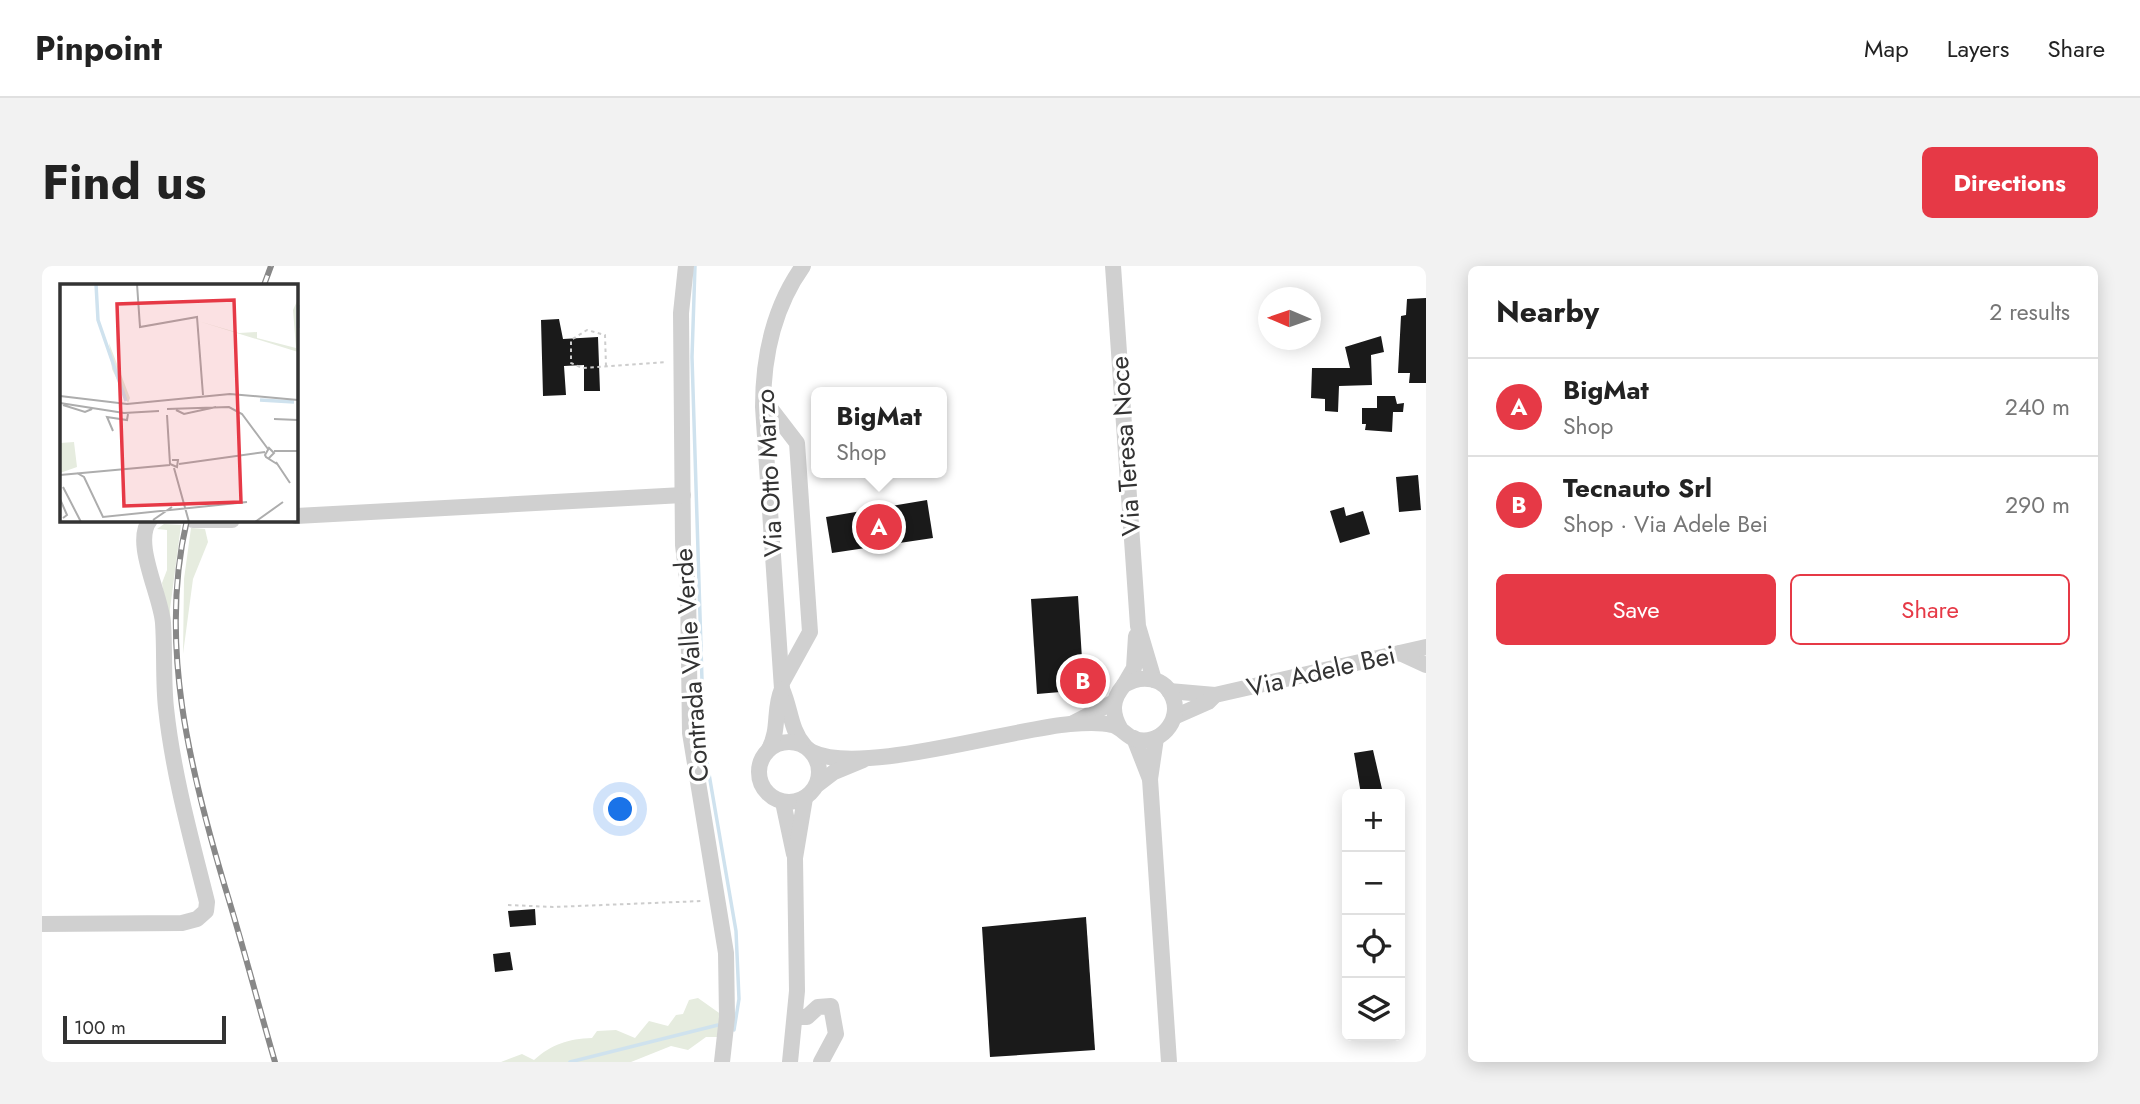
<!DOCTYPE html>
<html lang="en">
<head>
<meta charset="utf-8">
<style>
  :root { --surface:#fff; --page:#f2f2f2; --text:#222; --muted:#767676; --line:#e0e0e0; --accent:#e63946 }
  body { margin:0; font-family:Jost,sans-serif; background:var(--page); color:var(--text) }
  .controls { position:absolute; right:21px; bottom:21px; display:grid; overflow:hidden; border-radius:10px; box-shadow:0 4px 18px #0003 }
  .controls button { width:63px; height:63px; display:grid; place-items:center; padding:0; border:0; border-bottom:2px solid var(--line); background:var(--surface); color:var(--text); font:35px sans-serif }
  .compass { position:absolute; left:1216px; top:21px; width:63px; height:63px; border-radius:50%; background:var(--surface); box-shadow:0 4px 18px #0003; rotate:272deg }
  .scale { position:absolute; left:21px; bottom:18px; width:163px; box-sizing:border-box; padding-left:7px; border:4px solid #333; border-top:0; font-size:19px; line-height:24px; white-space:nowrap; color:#333; -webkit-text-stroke:5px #fff; paint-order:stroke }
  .you { position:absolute; left:579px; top:544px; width:24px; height:24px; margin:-18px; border:5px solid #fff; border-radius:50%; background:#1a73e8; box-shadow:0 0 0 10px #1a73e833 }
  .badge { display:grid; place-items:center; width:46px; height:46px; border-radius:50%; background:var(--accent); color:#fff; font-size:23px; font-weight:700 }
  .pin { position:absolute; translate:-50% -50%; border:4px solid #fff; box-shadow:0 2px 7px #0006 }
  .popup { position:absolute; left:769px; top:121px; width:136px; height:91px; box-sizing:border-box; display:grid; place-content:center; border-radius:10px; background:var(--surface); filter:drop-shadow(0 2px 5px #0005); font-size:23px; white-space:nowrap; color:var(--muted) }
  .popup b { font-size:26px; color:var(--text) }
  .popup::after { content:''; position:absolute; left:50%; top:100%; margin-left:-14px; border:14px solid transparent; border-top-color:var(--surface) }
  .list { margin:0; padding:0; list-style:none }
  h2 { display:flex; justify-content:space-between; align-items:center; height:91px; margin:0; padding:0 28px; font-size:30px }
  h2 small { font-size:23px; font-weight:400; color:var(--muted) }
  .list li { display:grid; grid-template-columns:46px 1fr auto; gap:21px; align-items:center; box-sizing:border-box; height:98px; padding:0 28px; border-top:2px solid var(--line) }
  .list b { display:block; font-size:26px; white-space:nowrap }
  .list p { margin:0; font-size:23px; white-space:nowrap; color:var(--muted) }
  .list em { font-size:23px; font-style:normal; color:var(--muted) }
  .actions { display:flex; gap:14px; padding:21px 28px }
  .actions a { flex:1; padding:16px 0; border:2px solid var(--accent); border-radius:10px; text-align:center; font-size:24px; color:var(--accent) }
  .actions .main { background:var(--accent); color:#fff }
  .icon { flex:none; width:38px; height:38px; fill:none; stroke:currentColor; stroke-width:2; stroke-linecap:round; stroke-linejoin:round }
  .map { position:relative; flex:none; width:1384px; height:796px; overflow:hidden; border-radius:10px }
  header { display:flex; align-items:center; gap:42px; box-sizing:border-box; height:98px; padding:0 35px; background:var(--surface); border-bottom:2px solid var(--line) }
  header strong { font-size:33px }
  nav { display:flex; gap:38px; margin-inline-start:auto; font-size:24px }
  .intro { display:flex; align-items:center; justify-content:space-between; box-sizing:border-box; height:168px; padding:0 42px }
  h1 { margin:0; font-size:49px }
  .button { padding:18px 32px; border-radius:10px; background:var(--accent); color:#fff; font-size:24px; font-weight:700 }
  main { display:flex; gap:42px; padding:0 42px }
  aside { flex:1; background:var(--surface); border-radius:10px; box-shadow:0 4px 18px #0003 }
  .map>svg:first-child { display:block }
  .green { fill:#e6ecdf }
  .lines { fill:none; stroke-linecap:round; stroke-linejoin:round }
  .stream { stroke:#cfe2ee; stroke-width:3.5 }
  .building { fill:#1a1a1a }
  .path { stroke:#cdcdcd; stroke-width:2; stroke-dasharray:3.5 3.5; stroke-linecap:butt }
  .minor { stroke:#d0d0d0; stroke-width:16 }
  .rail-casing { stroke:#888; stroke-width:6 }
  .rail { stroke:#fff; stroke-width:3.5; stroke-dasharray:10; stroke-linecap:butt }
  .labels { text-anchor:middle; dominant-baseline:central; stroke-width:7; stroke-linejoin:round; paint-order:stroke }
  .street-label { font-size:26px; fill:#333; stroke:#fff }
  .inset-river { fill:none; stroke:#cfe2ee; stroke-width:3.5 }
  .inset-road { fill:none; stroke:#adadad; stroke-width:2 }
  .view { fill:#e63946; fill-opacity:0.15; stroke:#e63946; stroke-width:3.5 }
  .inset-edge { fill:none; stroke:#333; stroke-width:3.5 }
</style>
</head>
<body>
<header>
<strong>Pinpoint</strong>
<nav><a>Map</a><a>Layers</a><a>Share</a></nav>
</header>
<div class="intro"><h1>Find us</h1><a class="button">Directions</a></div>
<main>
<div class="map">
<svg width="1384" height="796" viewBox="0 0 1384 796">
  <rect width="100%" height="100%" fill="#fff"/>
  <!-- green -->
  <g class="green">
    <path d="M122,258L139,259L128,343L129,374L120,317L125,304V264L115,263Z"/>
    <path d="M149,262L163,263L166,276L151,313L141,388L142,313Z"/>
    <path d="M656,732L680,749L677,771H664L646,784L629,780L589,796H459L480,788L492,794C510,778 526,773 550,772L555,765L574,764L593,772L607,755L626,760L634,749L641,748L647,734Z"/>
  </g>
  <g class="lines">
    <!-- stream -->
    <g class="stream">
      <path d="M653,0L650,91L662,479L694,665L697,733L692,764"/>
      <path d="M528,796L676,759"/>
    </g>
  </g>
  <!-- building -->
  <g class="building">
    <path d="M1384,32V117H1367L1368,107H1356L1359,50L1364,49L1365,33Z"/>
    <path d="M517,53L521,73L556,71L558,125H542V99L522,100L524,129L501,130L499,54Z"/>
    <path d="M1339,70L1342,86L1329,89L1330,119L1297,120L1296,146L1283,145V133L1269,132L1270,102H1308L1303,81Z"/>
    <path d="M1335,130H1353L1355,138L1362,137L1361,146H1351L1350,166L1323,164L1324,158H1320V142H1335Z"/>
    <path d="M1376,209L1379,244L1357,246L1354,211Z"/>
    <path d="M885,234L891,272L790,287L784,251Z"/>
    <path d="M1302,241L1304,250L1321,245L1328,268L1298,277L1288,245Z"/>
    <path d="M1036,330L1042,424L995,428L989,333Z"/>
    <path d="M1331,484L1340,523L1319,528L1312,487Z"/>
    <path d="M493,643L494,659L468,661L466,645Z"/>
    <path d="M1044,651L1053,784L948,791L940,661Z"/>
    <path d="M468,686L471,704L453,706L451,688Z"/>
  </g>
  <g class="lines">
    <!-- path -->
    <g class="path">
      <path d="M564,100L563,69L545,64L529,74V97L540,102L625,96"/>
      <path d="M466,639L511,641L660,635"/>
    </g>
    <!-- minor -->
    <g class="minor">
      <path d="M644,0L639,47L641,279L646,321L648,467L684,687L685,751L680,796"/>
      <path d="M761,0C731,42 721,91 721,141L740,423C749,443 748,463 762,479"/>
      <path d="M1071,0L1096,360L1112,414"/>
      <path d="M722,134L755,177L768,366L741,415"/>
      <path d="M254,250L641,229"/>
      <path d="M151,254H190"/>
      <path d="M1358,387L1384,399"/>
      <path d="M1082,419L1092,402L1094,370"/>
      <path d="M1127,425L1173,429"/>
      <path d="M1132,451L1166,436L1173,429L1384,381"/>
      <path d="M1031,457L1072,436"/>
      <path d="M1092,472L1108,513L1127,796"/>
      <circle cx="747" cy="506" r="30"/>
      <path d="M727,483C738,463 731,443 740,423"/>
      <path d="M770,486C818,510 968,463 1028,458C1040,457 1059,456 1070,459C1079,461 1084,470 1093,473C1117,481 1140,455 1131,432C1123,411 1100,408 1082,419C1070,433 1069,446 1078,462"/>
      <path d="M1108,513L1114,472"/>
      <path d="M775,519L792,506L821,494"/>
      <path d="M741,536L752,588"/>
      <path d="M0,658L140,657L155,653L164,645L165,636C149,572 131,508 124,442C121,414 123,385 121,357C119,329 90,276 108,254"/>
      <path d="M753,751H765L776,741L789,740L794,768L779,796"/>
      <path d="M748,796L755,725L753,592L763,532"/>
    </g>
    <defs>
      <g id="rail">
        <path d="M222,19L229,0"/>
        <path d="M145,254C116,377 148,504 183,621C201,679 216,738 233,796"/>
      </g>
    </defs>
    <!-- rail casing -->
    <use href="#rail" class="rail-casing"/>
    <!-- rail -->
    <use href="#rail" class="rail"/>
  </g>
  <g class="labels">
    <!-- street labels -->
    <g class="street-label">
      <text transform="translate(1083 180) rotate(-94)">Via Teresa Noce</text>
      <text transform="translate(727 207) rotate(-93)">Via Otto Marzo</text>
      <text transform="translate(649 399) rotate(-94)">Contrada Valle Verde</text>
      <text transform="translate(1279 405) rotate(-13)">Via Adele Bei</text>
    </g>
  </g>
  <!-- overview -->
  <g transform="translate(18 18)">
    <rect width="238" height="238" fill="#fff"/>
    <path d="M238,15V68L138,37L179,49L197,48V54L236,64L233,26ZM49,59L70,114L68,119L52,85ZM14,158L17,183L0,189V159Z" fill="#e6ecdf"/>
    <path class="inset-river" d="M36,0L38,36L66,117M238,21V44M200,116L234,118"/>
    <path class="inset-road" d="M77,0L80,43L137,33L143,111M0,112L67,120L170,110L238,116M0,119L64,129L99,127M3,121L25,128L32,125M107,125L169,123L182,130L208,165M116,126L124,130L156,123M107,131L110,180L117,183L118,176H112M214,135L238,136M53,147L47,133L67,136L68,130M214,167H238M209,174L214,169L209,164L205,171L206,173L217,180M216,178L230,199M119,180L205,168M114,184L129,238M17,189L24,193L43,233L187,218M0,191L110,181M3,203L21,238M0,215L7,231L3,234M93,236L112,223M195,238L223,218"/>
    <path class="view" d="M174,16L181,218L64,222L57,20Z"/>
    <rect width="238" height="238" class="inset-edge"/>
  </g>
</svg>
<div class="controls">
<button>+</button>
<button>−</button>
<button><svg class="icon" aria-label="locate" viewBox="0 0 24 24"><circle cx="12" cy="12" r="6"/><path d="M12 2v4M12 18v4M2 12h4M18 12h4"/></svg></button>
<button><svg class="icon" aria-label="layers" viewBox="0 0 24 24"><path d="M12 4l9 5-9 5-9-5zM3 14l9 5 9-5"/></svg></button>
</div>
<svg class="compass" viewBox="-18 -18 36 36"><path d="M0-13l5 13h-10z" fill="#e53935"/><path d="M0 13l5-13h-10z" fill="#767676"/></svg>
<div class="scale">100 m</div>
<div class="you"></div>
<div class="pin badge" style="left:837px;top:261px">A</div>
<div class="popup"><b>BigMat</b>Shop</div>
<div class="pin badge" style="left:1041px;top:415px">B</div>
</div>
<aside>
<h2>Nearby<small>2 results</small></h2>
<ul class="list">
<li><span class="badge">A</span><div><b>BigMat</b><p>Shop</p></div><em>240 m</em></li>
<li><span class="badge">B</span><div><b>Tecnauto Srl</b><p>Shop · Via Adele Bei</p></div><em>290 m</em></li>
</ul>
<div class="actions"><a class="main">Save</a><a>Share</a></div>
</aside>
</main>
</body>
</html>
